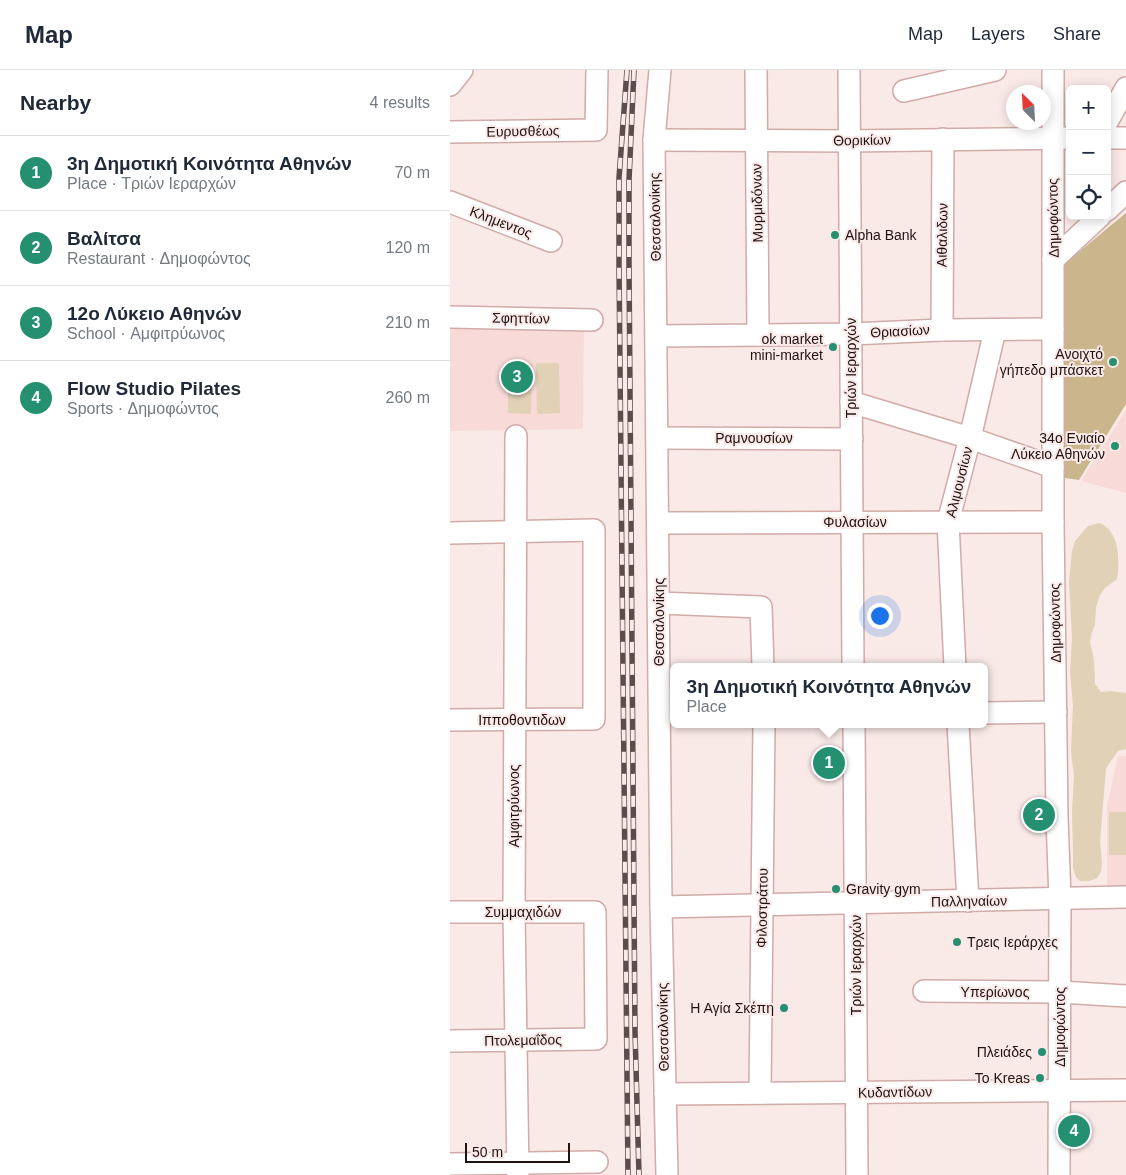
<!DOCTYPE html>
<html lang="en">
<head>
<meta charset="utf-8">
<style>
  :root { --surface:#fff; --page:#f2f2f3; --text:#1f2937; --muted:#747a83; --line:#e0e1e3; --accent:#24906f }
  body { margin:0; font-family:Helvetica,sans-serif; background:var(--page); color:var(--text) }
  .controls { position:absolute; right:15px; top:15px; display:grid; overflow:hidden; border-radius:8px; box-shadow:0 2px 12px #0003 }
  .controls button { width:45px; height:45px; display:grid; place-items:center; padding:0; border:0; border-bottom:1px solid var(--line); background:var(--surface); color:var(--text); font:25px sans-serif }
  .compass { position:absolute; left:556px; top:15px; width:45px; height:45px; border-radius:50%; background:var(--surface); box-shadow:0 2px 12px #0003; rotate:336deg }
  .scale { position:absolute; left:15px; bottom:12px; width:105px; box-sizing:border-box; padding-left:5px; border:2px solid #201211; border-top:0; font-size:14px; line-height:18px; white-space:nowrap; color:#201211; -webkit-text-stroke:4px #f9e9e7; paint-order:stroke }
  .you { position:absolute; left:429px; top:545px; width:18px; height:18px; margin:-12px; border:4px solid #fff; border-radius:50%; background:#1a73e8; box-shadow:0 0 0 8px #1a73e833 }
  .badge { display:grid; place-items:center; width:32px; height:32px; border-radius:50%; background:var(--accent); color:#fff; font-size:16px; font-weight:700 }
  .pin { position:absolute; translate:-50% -50%; border:2px solid #fff; box-shadow:0 1px 5px #0006 }
  .popup { position:absolute; left:220px; top:593px; width:318px; height:65px; box-sizing:border-box; display:grid; place-content:center; border-radius:8px; background:var(--surface); filter:drop-shadow(0 1px 4px #0005); font-size:16px; white-space:nowrap; color:var(--muted) }
  .popup b { font-size:19px; color:var(--text) }
  .popup::after { content:''; position:absolute; left:50%; top:100%; margin-left:-10px; border:10px solid transparent; border-top-color:var(--surface) }
  .list { margin:0; padding:0; list-style:none }
  h2 { display:flex; justify-content:space-between; align-items:center; height:65px; margin:0; padding:0 20px; font-size:21px }
  h2 small { font-size:16px; font-weight:400; color:var(--muted) }
  .list li { display:grid; grid-template-columns:32px 1fr auto; gap:15px; align-items:center; box-sizing:border-box; height:75px; padding:0 20px; border-top:1px solid var(--line) }
  .list b { display:block; font-size:19px; white-space:nowrap }
  .list p { margin:0; font-size:16px; white-space:nowrap; color:var(--muted) }
  .list em { font-size:16px; font-style:normal; color:var(--muted) }
  .icon { flex:none; width:28px; height:28px; fill:none; stroke:currentColor; stroke-width:2; stroke-linecap:round; stroke-linejoin:round }
  .map { position:relative; flex:none; width:676px; height:1105px; overflow:hidden }
  header { display:flex; align-items:center; gap:30px; box-sizing:border-box; height:70px; padding:0 25px; background:var(--surface); border-bottom:1px solid var(--line) }
  header strong { font-size:24px }
  nav { display:flex; gap:28px; margin-inline-start:auto; font-size:18px }
  main { display:flex }
  aside { flex:1; background:var(--surface) }
  .map>svg:first-child { display:block }
  .built { fill:#f8dbd8 }
  .green { fill:#e1d1b7 }
  .forest { fill:#cbb58d }
  .lines { fill:none; stroke-linecap:round; stroke-linejoin:round }
  .minor-casing { stroke:#d1aba7; stroke-width:24 }
  .minor { stroke:#fff; stroke-width:21 }
  .rail-casing { stroke:#5b4d4b; stroke-width:5.5 }
  .rail { stroke:#f9e9e7; stroke-width:4; stroke-dasharray:11; stroke-linecap:butt }
  .poi-dot { fill:#24906f; stroke:#f9e9e7; stroke-width:2 }
  .labels { text-anchor:middle; dominant-baseline:central; stroke-width:4; stroke-linejoin:round; paint-order:stroke }
  .street-label { font-size:14px; fill:#201211; stroke:#f9e9e7 }
  .poi-label { font-size:14px; fill:#201211; stroke:#f9e9e7; text-anchor:end }
</style>
</head>
<body>
<header>
<strong>Map</strong>
<nav><a>Map</a><a>Layers</a><a>Share</a></nav>
</header>
<main>
<aside>
<h2>Nearby<small>4 results</small></h2>
<ul class="list">
<li><span class="badge">1</span><div><b>3η Δημοτική Κοινότητα Αθηνών</b><p>Place · Τριών Ιεραρχών</p></div><em>70 m</em></li>
<li><span class="badge">2</span><div><b>Βαλίτσα</b><p>Restaurant · Δημοφώντος</p></div><em>120 m</em></li>
<li><span class="badge">3</span><div><b>12ο Λύκειο Αθηνών</b><p>School · Αμφιτρύωνος</p></div><em>210 m</em></li>
<li><span class="badge">4</span><div><b>Flow Studio Pilates</b><p>Sports · Δημοφώντος</p></div><em>260 m</em></li>
</ul>
</aside>
<div class="map">
<svg width="676" height="1105" viewBox="0 0 676 1105">
  <rect width="100%" height="100%" fill="#f9e9e7"/>
  <!-- built -->
  <g class="built">
    <path d="M134,254L133,359L0,361V255Z"/>
    <path d="M676,340V423L631,411Z"/>
    <path d="M668,686H676V821H657V736Z"/>
  </g>
  <!-- green -->
  <g class="green">
    <path d="M86,293H109L110,343L87,344Z"/>
    <path d="M58,294H82L81,344L58,343Z"/>
    <path d="M649,453C670,460 670,492 667,509L655,518L650,525L646,537L645,555L642,562L640,572L644,590L645,614L651,622L660,621L676,623V679L668,681L656,698L650,772L652,792L651,802L647,808L640,811H630L626,807L623,798V781L622,742L624,706L621,681L623,635L620,602L622,567L619,512L622,481L625,471L638,456Z"/>
    <rect x="659" y="742" width="17" height="43"/>
  </g>
  <!-- forest -->
  <path class="forest" d="M676,143V334L629,410L615,408L612,196Z"/>
  <g class="lines">
    <defs>
      <g id="minor">
        <path d="M210,0L204,70L211,837L217,1105"/>
        <path d="M306,0L308,265"/>
        <path d="M399,0L403,597"/>
        <path d="M603,0V452L607,748L610,829L609,1105"/>
        <path d="M0,15L12,0"/>
        <path d="M454,21L545,0"/>
        <path d="M657,52L676,18"/>
        <path d="M0,62L146,60L147,0"/>
        <path d="M657,68H676"/>
        <path d="M204,70L399,71L620,68"/>
        <path d="M0,132L101,171"/>
        <path d="M657,140L676,122"/>
        <path d="M603,190L650,146"/>
        <path d="M0,247L142,250"/>
        <path d="M492,260L493,69"/>
        <path d="M207,266L401,264L492,260L603,259"/>
        <path d="M401,332L520,368L603,397"/>
        <path d="M66,366L64,842L68,1105"/>
        <path d="M207,368L402,369"/>
        <path d="M208,453L603,452"/>
        <path d="M0,463L144,460V649L0,650"/>
        <path d="M209,533L311,537L313,597"/>
        <path d="M505,597L498,452L520,368L545,260"/>
        <path d="M534,643L606,642"/>
        <path d="M404,654L407,1105"/>
        <path d="M508,654L518,831"/>
        <path d="M211,837L676,827"/>
        <path d="M0,842H145L146,969L0,971"/>
        <path d="M474,921L610,922L676,926"/>
        <path d="M310,1023L314,654"/>
        <path d="M215,1024L676,1020"/>
        <path d="M0,1094L147,1092"/>
      </g>
    </defs>
    <!-- minor casing -->
    <use href="#minor" class="minor-casing"/>
    <!-- minor -->
    <use href="#minor" class="minor"/>
    <defs>
      <g id="rail">
        <path d="M177,0L169,108V196L178,1105"/>
        <path d="M184,0L179,110V194L185,961L189,1105"/>
      </g>
    </defs>
    <!-- rail casing -->
    <use href="#rail" class="rail-casing"/>
    <!-- rail -->
    <use href="#rail" class="rail"/>
  </g>
  <!-- markers -->
  <g class="poi-dot">
    <circle cx="385" cy="165" r="5"/>
    <circle cx="383" cy="277" r="5"/>
    <circle cx="663" cy="292" r="5"/>
    <circle cx="665" cy="376" r="5"/>
    <circle cx="386" cy="819" r="5"/>
    <circle cx="507" cy="872" r="5"/>
    <circle cx="334" cy="938" r="5"/>
    <circle cx="592" cy="982" r="5"/>
    <circle cx="590" cy="1008" r="5"/>
  </g>
  <g class="labels">
    <!-- street labels -->
    <g class="street-label">
      <text transform="translate(73 61) rotate(-1)">Ευρυσθέως</text>
      <text transform="translate(412 70) rotate(-1)">Θορικίων</text>
      <text transform="translate(307 133) rotate(-91)">Μυρμιδόνων</text>
      <text transform="translate(205 147) rotate(-91)">Θεσσαλονίκης</text>
      <text transform="translate(603 148) rotate(-91)">Δημοφώντος</text>
      <text transform="translate(51 152) rotate(21)">Κλημεντος</text>
      <text transform="translate(492 165) rotate(-89)">Αιθαλιδων</text>
      <text transform="translate(71 248) rotate(1)">Σφηττίων</text>
      <text transform="translate(450 261) rotate(-3)">Θριασίων</text>
      <text transform="translate(401 298) rotate(-90)">Τριών Ιεραρχών</text>
      <text x="304" y="368">Ραμνουσίων</text>
      <text transform="translate(509 412) rotate(-76)">Αλιμουσίων</text>
      <text x="405" y="452">Φυλασίων</text>
      <text transform="translate(209 552) rotate(-90)">Θεσσαλονίκης</text>
      <text transform="translate(605 553) rotate(-91)">Δημοφώντος</text>
      <text x="72" y="650">Ιπποθοντιδων</text>
      <text transform="translate(64 736) rotate(-90)">Αμφιτρύωνος</text>
      <text transform="translate(519 831) rotate(-1)">Παλληναίων</text>
      <text transform="translate(312 838) rotate(-89)">Φιλοστράτου</text>
      <text x="73" y="842">Συμμαχιδών</text>
      <text transform="translate(406 895) rotate(-90)">Τριών Ιεραρχών</text>
      <text x="545" y="922">Υπερίωνος</text>
      <text transform="translate(213 957) rotate(-91)">Θεσσαλονίκης</text>
      <text transform="translate(610 957) rotate(-90)">Δημοφώντος</text>
      <text transform="translate(73 970) rotate(-1)">Πτολεμαΐδος</text>
      <text transform="translate(445 1022) rotate(-1)">Κυδαντίδων</text>
    </g>
    <!-- poi labels -->
    <g class="poi-label">
      <text x="395" y="165" text-anchor="start">Alpha Bank</text>
      <text x="373" y="269">ok market<tspan x="373" dy="16">mini-market</tspan></text>
      <text x="653" y="284">Ανοιχτό<tspan x="653" dy="16">γήπεδο μπάσκετ</tspan></text>
      <text x="655" y="368">34ο Ενιαίο<tspan x="655" dy="16">Λύκειο Αθηνών</tspan></text>
      <text x="396" y="819" text-anchor="start">Gravity gym</text>
      <text x="517" y="872" text-anchor="start">Τρεις Ιεράρχες</text>
      <text x="324" y="938">Η Αγία Σκέπη</text>
      <text x="582" y="982">Πλειάδες</text>
      <text x="580" y="1008">To Kreas</text>
    </g>
  </g>
</svg>
<div class="controls">
<button>+</button>
<button>−</button>
<button><svg class="icon" aria-label="locate" viewBox="0 0 24 24"><circle cx="12" cy="12" r="6"/><path d="M12 2v4M12 18v4M2 12h4M18 12h4"/></svg></button>
</div>
<svg class="compass" viewBox="-18 -18 36 36"><path d="M0-13l5 13h-10z" fill="#e53935"/><path d="M0 13l5-13h-10z" fill="#747a83"/></svg>
<div class="scale">50 m</div>
<div class="you"></div>
<div class="pin badge" style="left:379px;top:693px">1</div>
<div class="popup"><b>3η Δημοτική Κοινότητα Αθηνών</b>Place</div>
<div class="pin badge" style="left:589px;top:745px">2</div>
<div class="pin badge" style="left:67px;top:307px">3</div>
<div class="pin badge" style="left:624px;top:1061px">4</div>
</div>
</main>
</body>
</html>
